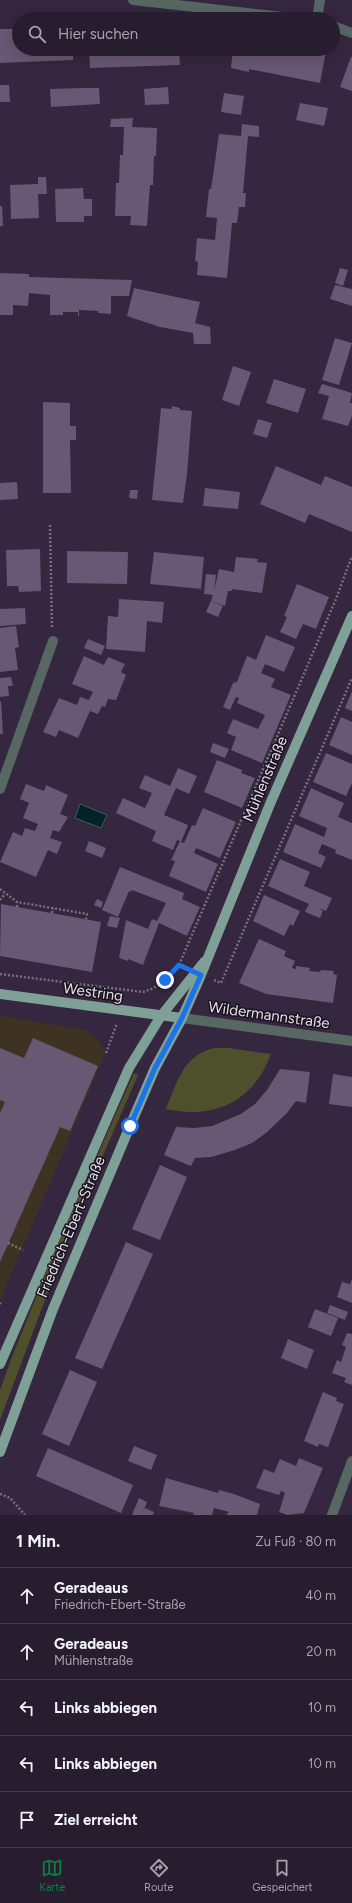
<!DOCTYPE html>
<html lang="de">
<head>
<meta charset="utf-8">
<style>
  :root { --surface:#271d2f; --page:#332a3b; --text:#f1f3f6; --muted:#a4a2aa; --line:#433b4b; --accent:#0b8043 }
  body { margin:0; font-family:Figtree,sans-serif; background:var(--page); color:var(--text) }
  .stop { position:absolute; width:12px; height:12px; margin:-9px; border:3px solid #1a73e8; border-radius:50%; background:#fff }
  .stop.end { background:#1a73e8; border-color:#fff; box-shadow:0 1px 4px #0008 }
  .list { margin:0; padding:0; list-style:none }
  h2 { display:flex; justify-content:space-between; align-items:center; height:52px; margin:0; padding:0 16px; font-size:17px }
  h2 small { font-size:13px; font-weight:400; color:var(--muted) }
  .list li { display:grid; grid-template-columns:26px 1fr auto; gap:12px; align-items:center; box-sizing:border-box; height:56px; padding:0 16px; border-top:1px solid var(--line) }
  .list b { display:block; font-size:15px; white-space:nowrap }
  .list p { margin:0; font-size:13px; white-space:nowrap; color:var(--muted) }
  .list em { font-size:13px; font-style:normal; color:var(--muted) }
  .icon { flex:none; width:22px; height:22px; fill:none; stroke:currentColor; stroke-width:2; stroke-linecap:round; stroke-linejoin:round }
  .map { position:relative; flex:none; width:352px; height:1515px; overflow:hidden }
  .search { position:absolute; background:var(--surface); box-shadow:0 4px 16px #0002; left:12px; right:12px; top:12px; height:44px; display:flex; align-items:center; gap:10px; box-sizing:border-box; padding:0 14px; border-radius:22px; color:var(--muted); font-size:15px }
  .sheet { height:332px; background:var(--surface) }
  nav { display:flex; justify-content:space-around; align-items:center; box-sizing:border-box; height:56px; border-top:1px solid var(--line); background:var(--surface); font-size:11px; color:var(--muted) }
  nav a { display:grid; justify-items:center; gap:2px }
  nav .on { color:var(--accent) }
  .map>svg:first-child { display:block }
  .commercial { fill:#3e3323 }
  .green { fill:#4d502b }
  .water { fill:#002325; stroke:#445a60 }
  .building { fill:#675873 }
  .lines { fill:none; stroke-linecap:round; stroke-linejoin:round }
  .path { stroke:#786d81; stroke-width:2.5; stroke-dasharray:2 2; stroke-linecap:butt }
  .minor { stroke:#576762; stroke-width:10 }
  .major { stroke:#7fa096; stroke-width:10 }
  .route { stroke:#1a73e8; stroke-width:5 }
  .labels { text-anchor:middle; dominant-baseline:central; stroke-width:3; stroke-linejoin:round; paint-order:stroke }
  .street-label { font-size:15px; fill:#e4dceb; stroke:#19131d }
</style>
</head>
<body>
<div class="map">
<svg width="352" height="1515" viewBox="0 0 352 1515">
  <rect width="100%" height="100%" fill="#34273f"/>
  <!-- commercial -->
  <path class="commercial" d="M0,1016L74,1028L87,1031L102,1044L105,1054L0,1300Z"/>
  <!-- green -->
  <g class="green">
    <path d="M214,1048H228L271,1054C254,1101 214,1120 166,1109C177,1083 182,1056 214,1048Z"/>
    <path d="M134,1073L138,1075L75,1220L0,1420V1390L12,1357L51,1260Z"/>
  </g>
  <!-- water -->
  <path class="water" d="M80,804L107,815L101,828L75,818Z"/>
  <!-- building -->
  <g class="building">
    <path d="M0,29H19V49H73V60L0,63Z"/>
    <path d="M89,49H179L180,65L90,68Z"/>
    <path d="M233,49H314L326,51L320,83L249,69V72L231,68Z"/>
    <path d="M351,57H352V91L340,87Z"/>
    <path d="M0,85H9L10,102H0Z"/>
    <path d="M168,87L169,104L145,105L144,89Z"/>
    <path d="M83,88H99L100,104L51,107L50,89Z"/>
    <path d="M224,93L244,96L241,115L221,112Z"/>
    <path d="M300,103L328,108L324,126L296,120Z"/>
    <path d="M133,118L132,127L157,128L156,156H154L153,185H150L147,226L130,225L131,216H115L116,183H119L120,155H123L124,127H110L111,119Z"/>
    <path d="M242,124L259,126V137L248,136L243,193H246L245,207H239L237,223H232L227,278L197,275L198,262L195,261L197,238L215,240L217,218L206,217L209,189H211L219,134L241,136Z"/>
    <path d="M38,177H46L47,194H38L39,218L11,219L10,185L38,184Z"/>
    <path d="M83,188L84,199H92V216H84V222H56L55,189Z"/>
    <path d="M0,206H2L3,226H0Z"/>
    <path d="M340,268L348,270L343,286L335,283Z"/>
    <path d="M0,273L29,274V277L132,280L129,296H111V314L98,313V311L79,310V316H78V312H63V315H50V295L29,293L28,306L13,305V315H0Z"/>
    <path d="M335,285L352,289V306L330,299Z"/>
    <path d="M134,288L200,302L195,323L210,327L211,344H194L193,333L160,327L127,316Z"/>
    <path d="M335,338L352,343L339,385L322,380Z"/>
    <path d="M233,366L251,372L239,406L222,400Z"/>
    <path d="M274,379L306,389L298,413L266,403Z"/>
    <path d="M322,384L352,393L350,403H352V416L348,426L322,419L329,396L318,393Z"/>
    <path d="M43,402L70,403V426H76V440H70L71,493H43Z"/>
    <path d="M172,406L180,408V410L192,411L187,474L183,503L152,500L161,408L172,409Z"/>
    <path d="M258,419L272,423L267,438L253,434Z"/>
    <path d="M276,466L321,485L325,476L352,487V532L309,514L305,523L260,504Z"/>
    <path d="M17,482L18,499L0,500V483Z"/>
    <path d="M205,488L240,492L238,509L203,506Z"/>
    <path d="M130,490H138L137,499L129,498Z"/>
    <path d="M40,549L41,591L19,592L18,586H7L6,550Z"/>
    <path d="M67,551L128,552L127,584L67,583Z"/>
    <path d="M154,552L204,557L201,589L150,584Z"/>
    <path d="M236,557L258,559L257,562L267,563L262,593L232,589V591H228L225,606L211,601L213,595L204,594L206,574L216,575L214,591L219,569L234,572Z"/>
    <path d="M297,584L329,597L316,629L303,624L296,639L280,632L287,617L284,616Z"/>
    <path d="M119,599L164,602L162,623L147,621L145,652L106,649L108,616L118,617Z"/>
    <path d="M211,601L223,606L218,617L206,612Z"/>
    <path d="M25,608L26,624L0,626V609Z"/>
    <path d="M16,626L19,647L15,648L18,670L0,672V628Z"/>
    <path d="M266,635L295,647L284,672L265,664L261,673L275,679L271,687L291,695L262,763L231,750L236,737L227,733L233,719L258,729L265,715L237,703L239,698L236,697L230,710L223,707L233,683L237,682L247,656L256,660Z"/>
    <path d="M88,639L105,646L101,655L84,648Z"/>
    <path d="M84,656L104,665L108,657L125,664L121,672L126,675L116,700L108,699L105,707L102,706L98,714L90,711L78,738L59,730L56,737L43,732L59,698L77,705L80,697L89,700L93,692L72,684Z"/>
    <path d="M11,677L13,686H8L9,696L0,697V678Z"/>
    <path d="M352,691V711L345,708Z"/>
    <path d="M1,701L3,734H0V702Z"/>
    <path d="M341,717L352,722V755L329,745Z"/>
    <path d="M213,743L229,749L225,758L210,752Z"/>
    <path d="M326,753L352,764V783L346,796L313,782Z"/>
    <path d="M217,760L242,770L241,773L255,778L242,808L204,792Z"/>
    <path d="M178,768L197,776L189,794L176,788L164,815L188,825L181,842L184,843L192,825L195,826L203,808L236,822L220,858L196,848L194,853L218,864L206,892L169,876L175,861L171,860L180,841L177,840L173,850L152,841L156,831L116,813L123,798L145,808L152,793L139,788L145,775L170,786Z"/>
    <path d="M26,784L44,791L46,785L68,795L60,814L68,817L59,832L53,830L50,838L62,842L57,854L48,850L36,877L0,862L13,832L22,836L25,828L35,831L38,824L23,818L29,803L20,799Z"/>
    <path d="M311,788L344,803L338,817L352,823V860L335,853L336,850L322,844L318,853L326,857L321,868L283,852L295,824L324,837L327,828L299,816Z"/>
    <path d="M89,841L106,848L102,858L85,851Z"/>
    <path d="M280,859L310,872L304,886L332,898L326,911L319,908L323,911L320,918L305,912L309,904L268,886Z"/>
    <path d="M120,867L184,893L182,899L200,907L187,936L159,923L143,965L128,959V961L119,958L126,920L148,929L152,919L157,921L166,903L132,890L131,892L129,891L118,917L102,910Z"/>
    <path d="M264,895L300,911L293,926L290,924L284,936L253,921Z"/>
    <path d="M97,899L103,902L101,908L94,905Z"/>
    <path d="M1,904L101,922L92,972L0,956Z"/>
    <path d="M110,916L120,918L117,928L107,926Z"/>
    <path d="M259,939L286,951L284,956L295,961L292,968L296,969V966L310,968L309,971L320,972L321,970L334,971L333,974L337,975L333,1003L266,994L239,983Z"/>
    <path d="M33,1038L98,1066L70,1131L60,1127L0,1262V1113L5,1102L0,1100V1048L24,1058Z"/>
    <path d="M280,1069L310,1072L306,1103L296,1101L287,1113L266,1133L252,1143L235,1150L211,1157L195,1158L191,1166L164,1155L176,1127L194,1128L212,1126L241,1114L255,1104L267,1090Z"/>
    <path d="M333,1074L352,1077V1107L329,1104Z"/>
    <path d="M160,1165L187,1177L160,1240L132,1229Z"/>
    <path d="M126,1242L153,1254L102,1369L75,1358Z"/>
    <path d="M352,1279V1303L337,1297L342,1282L350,1284Z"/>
    <path d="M330,1305L348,1312L345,1320L327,1313Z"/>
    <path d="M315,1309L338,1318L331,1336L308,1327Z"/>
    <path d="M347,1333L352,1334V1385L344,1382L346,1378L332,1373L337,1360L341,1362L346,1347L342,1345Z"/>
    <path d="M288,1339L314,1350L307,1369L281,1358Z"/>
    <path d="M70,1370L97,1382L69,1446L42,1434Z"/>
    <path d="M323,1392L337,1398L336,1401L344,1404L328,1447L319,1444L318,1447L304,1441Z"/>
    <path d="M134,1446L157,1455L151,1470L128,1461Z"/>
    <path d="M48,1448L133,1485L121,1513L36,1476Z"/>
    <path d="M299,1458L323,1468L304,1513L287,1515L279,1512L285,1493L281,1491L279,1495L256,1488L264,1469L274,1473L280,1459L296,1466Z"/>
    <path d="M166,1478L218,1493L219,1490L234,1494L260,1504L257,1515H226L229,1512L214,1508L212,1515H193L194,1513L159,1506Z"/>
    <path d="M139,1498L147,1502L142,1515H132Z"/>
    <path d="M145,1508L154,1512L153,1515H142Z"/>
  </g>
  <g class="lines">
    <!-- path -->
    <g class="path">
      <path d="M50,525L52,628"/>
      <path d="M0,889L17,902L87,914L86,919"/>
      <path d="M0,900L5,894"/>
      <path d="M17,907V902"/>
      <path d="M52,913L53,908"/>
      <path d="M179,965L336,599L352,556"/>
      <path d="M0,974L143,992C157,988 171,978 179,965L182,967"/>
      <path d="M214,980L221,983L352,678"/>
      <path d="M106,1053L117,1023"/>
      <path d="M8,1243L23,1250"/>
      <path d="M0,1303L1,1304"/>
      <path d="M0,1494L10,1498L25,1515"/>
    </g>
    <!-- minor -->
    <g class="minor">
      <path d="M133,0L301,19"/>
      <path d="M317,19L320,0"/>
      <path d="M333,26L352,33"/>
      <path d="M0,789L53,641"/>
      <path d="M182,1018L352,1041"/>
      <path d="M332,1515L352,1461"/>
    </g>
    <!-- major -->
    <g class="major">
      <path d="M0,994L182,1018"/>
      <path d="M0,1364L129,1068L161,1016L204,962"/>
      <path d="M0,1452L53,1309L130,1126L155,1068L182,1018L201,975L270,804L352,616"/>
    </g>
  </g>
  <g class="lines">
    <!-- route -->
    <path class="route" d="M130,1126L155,1068L182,1018L201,975L179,965L165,980"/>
  </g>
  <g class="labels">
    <!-- street labels -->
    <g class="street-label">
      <text transform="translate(265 779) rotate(-67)">Mühlenstraße</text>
      <text transform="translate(93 992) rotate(8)">Westring</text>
      <text transform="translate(269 1015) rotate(8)">Wildermannstraße</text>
      <text transform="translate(71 1227) rotate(-67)">Friedrich-Ebert-Straße</text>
    </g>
  </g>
</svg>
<div class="stop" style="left:130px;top:1126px"></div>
<div class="stop end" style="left:165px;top:980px"></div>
<div class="search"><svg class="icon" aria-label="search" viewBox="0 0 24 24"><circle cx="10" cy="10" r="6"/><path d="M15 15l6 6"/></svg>Hier suchen</div>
</div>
<section class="sheet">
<h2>1 Min.<small>Zu Fuß · 80 m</small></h2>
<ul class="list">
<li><svg class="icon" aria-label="ahead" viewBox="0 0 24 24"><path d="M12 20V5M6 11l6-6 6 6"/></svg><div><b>Geradeaus</b><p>Friedrich-Ebert-Straße</p></div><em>40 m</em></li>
<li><svg class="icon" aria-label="ahead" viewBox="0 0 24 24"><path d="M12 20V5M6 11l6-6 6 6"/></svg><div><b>Geradeaus</b><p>Mühlenstraße</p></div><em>20 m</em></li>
<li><svg class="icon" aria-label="left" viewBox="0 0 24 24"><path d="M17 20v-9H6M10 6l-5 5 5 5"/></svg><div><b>Links abbiegen</b></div><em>10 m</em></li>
<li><svg class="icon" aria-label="left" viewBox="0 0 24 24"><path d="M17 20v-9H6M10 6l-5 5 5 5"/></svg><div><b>Links abbiegen</b></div><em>10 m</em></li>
<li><svg class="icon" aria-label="arrive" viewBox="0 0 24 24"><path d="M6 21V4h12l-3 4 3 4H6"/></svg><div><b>Ziel erreicht</b></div></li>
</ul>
</section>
<nav>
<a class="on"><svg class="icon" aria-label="map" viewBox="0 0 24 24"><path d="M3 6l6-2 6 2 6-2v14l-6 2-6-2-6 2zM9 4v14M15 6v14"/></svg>Karte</a>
<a><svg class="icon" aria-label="directions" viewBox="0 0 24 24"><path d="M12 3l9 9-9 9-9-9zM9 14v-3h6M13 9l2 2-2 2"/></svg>Route</a>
<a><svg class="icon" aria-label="saved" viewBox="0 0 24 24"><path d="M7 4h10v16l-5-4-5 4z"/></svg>Gespeichert</a>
</nav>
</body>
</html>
